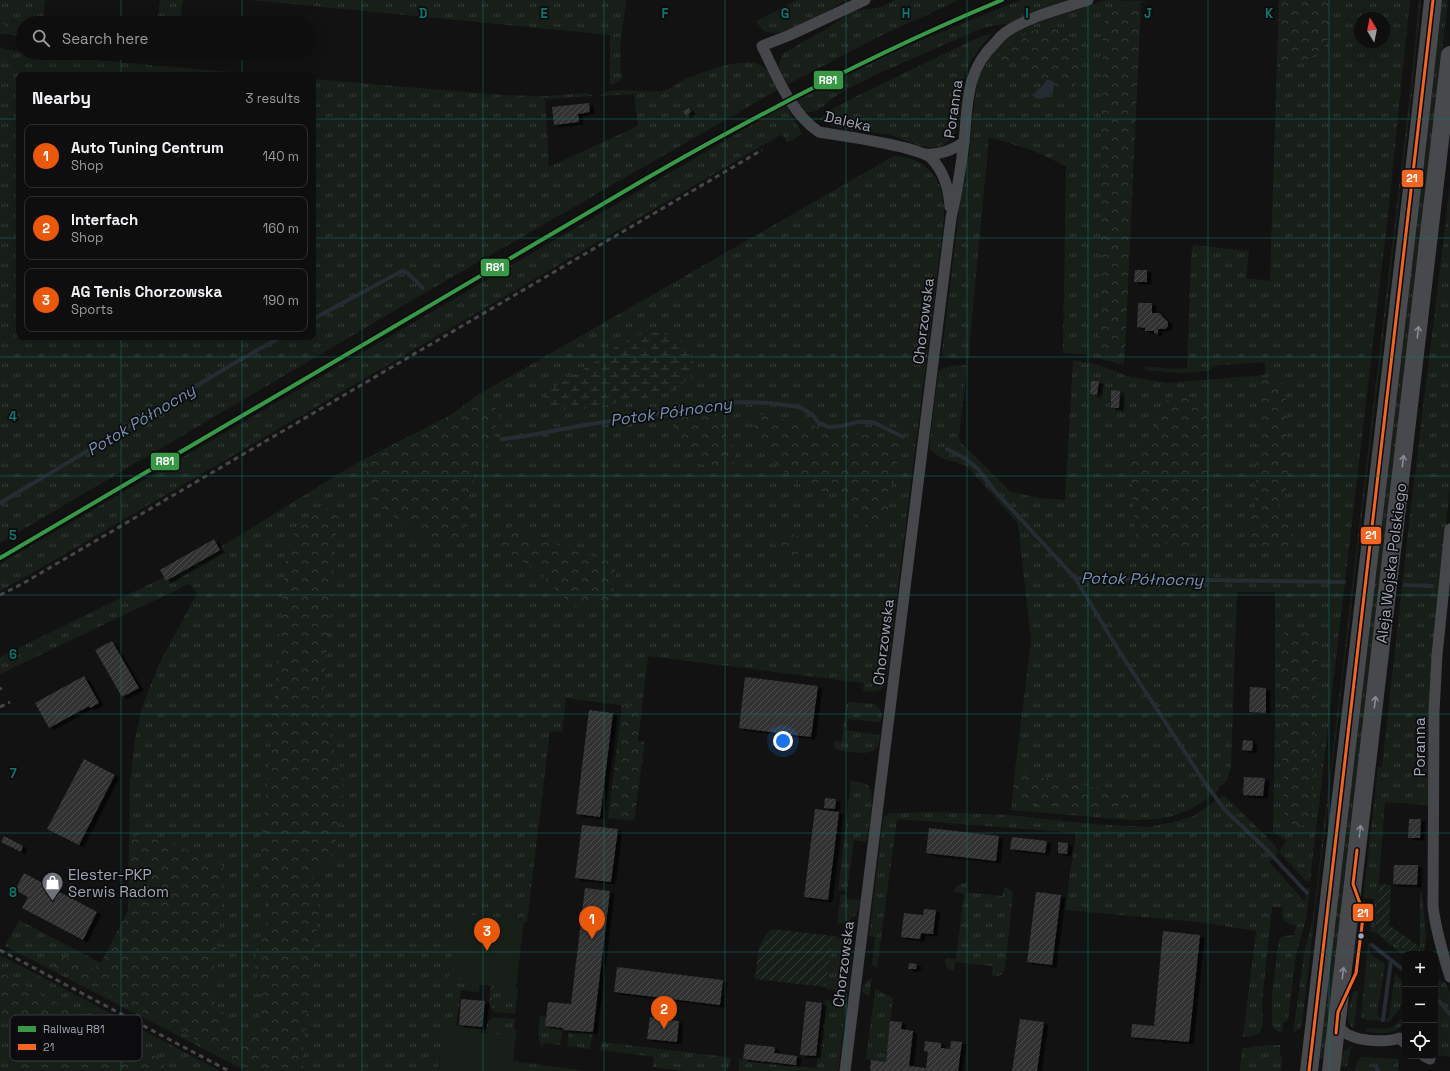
<!DOCTYPE html>
<html lang="en">
<head>
<meta charset="utf-8">
<style>
  :root { --surface:#0e0e0e; --page:#171717; --text:#f1f3f6; --muted:#9b9c9e; --line:#2e2e2e; --accent:#ea580c }
  body { margin:0; font-family:"Space Grotesk",sans-serif; background:var(--page); color:var(--text) }
  .controls { position:absolute; right:12px; bottom:12px; display:grid; overflow:hidden; border-radius:8px; box-shadow:0 4px 16px #0002 }
  .controls button { width:36px; height:36px; display:grid; place-items:center; padding:0; border:0; border-bottom:1px solid var(--line); background:var(--surface); color:var(--text); font:20px sans-serif }
  .compass { position:absolute; left:1354px; top:12px; width:36px; height:36px; border-radius:50%; background:var(--surface); box-shadow:0 4px 16px #0002; rotate:350deg }
  .you { position:absolute; left:783px; top:741px; width:14px; height:14px; margin:-10px; border:3px solid #fff; border-radius:50%; background:#1a73e8; box-shadow:0 0 0 6px #1a73e833 }
  .badge { display:grid; place-items:center; width:26px; height:26px; border-radius:50%; background:var(--accent); color:#fff; font-size:13px; font-weight:700 }
  .pin { position:absolute; translate:-50% -33px; filter:drop-shadow(0 1px 2px #0008) }
  .pin::after { content:''; position:absolute; top:21px; width:14px; height:12px; background:inherit; clip-path:polygon(0 0,100% 0,50% 100%) }
  .list { margin:0; padding:0; list-style:none }
  h2 { display:flex; justify-content:space-between; align-items:center; height:52px; margin:0; padding:0 16px; font-size:17px }
  h2 small { font-size:13px; font-weight:400; color:var(--muted) }
  .list li { display:grid; grid-template-columns:26px 1fr auto; gap:12px; align-items:center; box-sizing:border-box; height:64px; margin:0 8px 8px; padding:0 8px; border:1px solid var(--line); border-radius:8px }
  .list b { display:block; font-size:15px; white-space:nowrap }
  .list p { margin:0; font-size:13px; white-space:nowrap; color:var(--muted) }
  .list em { font-size:13px; font-style:normal; color:var(--muted) }
  .icon { flex:none; width:22px; height:22px; fill:none; stroke:currentColor; stroke-width:2; stroke-linecap:round; stroke-linejoin:round }
  .map { position:relative; flex:none; width:1450px; height:1071px; overflow:hidden }
  .search { position:absolute; background:var(--surface); box-shadow:0 4px 16px #0002; left:16px; top:16px; width:300px; height:44px; display:flex; align-items:center; gap:10px; box-sizing:border-box; padding:0 14px; border-radius:22px; color:var(--muted); font-size:15px }
  .panel { position:absolute; background:var(--surface); box-shadow:0 4px 16px #0002; left:16px; top:72px; width:300px; height:268px; border-radius:8px }
  .map>svg:first-child { display:block }
  .grass { fill:url(#grass-tufts); fill-rule:evenodd }
  .forest { fill:url(#forest-crowns) }
  .wetland { fill:url(#wetland-marsh) }
  .garden { fill:url(#garden-furrows) }
  .pitch { fill:#181f19 }
  .water { fill:#252c34 }
  .lines { fill:none; stroke-linecap:round; stroke-linejoin:round }
  .stream { stroke:#252c34; stroke-width:4 }
  .building { fill:url(#building-hatch); filter:url(#shadow) }
  .street { stroke:#46474b; stroke-width:11 }
  .primary { stroke:#48494d; stroke-width:18 }
  .rail { stroke:#46474a; stroke-width:3; stroke-dasharray:5 4; stroke-linecap:butt }
  .bus-1-casing { stroke:#0c0c0e; stroke-width:6 }
  .bus-1 { stroke:#f26522; stroke-width:3 }
  .rail-1-casing { stroke:#0c0c0e; stroke-width:7 }
  .rail-1 { stroke:#379946; stroke-width:4 }
  .oneway { stroke:#868a96 }
  .grid { fill:none; stroke:#0f766e; stroke-width:1; stroke-opacity:0.55 }
  .bus-dot { fill:#a1a6b5; stroke:#0c0c0e; stroke-width:1.5 }
  .labels { text-anchor:middle; dominant-baseline:central; stroke-width:3.5; stroke-linejoin:round; paint-order:stroke }
  .street-label { font-size:15px; fill:#a1a6b5; stroke:#0c0c0e }
  .poi-label { font-size:15px; fill:#a1a6b5; stroke:#0c0c0e; text-anchor:start }
  .water-label { font-size:16px; font-style:italic; fill:#7592b3; stroke:#0c0c0e }
  .key { fill:#0c0c0e; stroke:#393a40; stroke-width:1 }
  .key-label { font-size:11px; fill:#a1a6b5 }
  .grid-label { font-size:13px; text-anchor:middle; font-weight:bold; fill:#0f766e; stroke:#0c0c0e; stroke-width:3.5; stroke-linejoin:round; paint-order:stroke }
  .line-badge { stroke:#0c0c0e; stroke-width:1.5 }
  .badge-label { font-size:11px; text-anchor:middle; font-weight:bold; fill:#fff }
</style>
</head>
<body>
<div class="map">
<svg width="1450" height="1071" viewBox="0 0 1450 1071">
  <defs>
    <pattern id="grass-tufts" width="24" height="20" patternUnits="userSpaceOnUse"><rect width="24" height="20" fill="#181f19"/><path d="M3 7l-1-3M5 7V3M7 7l1-3M15 17l-1-3M17 17v-4M19 17l1-3" fill="none" stroke="#363d38"/></pattern>
    <pattern id="forest-crowns" width="20" height="18" patternUnits="userSpaceOnUse"><rect width="20" height="18" fill="#181f19"/><path d="M2 6a3 3 0 1 1 6 0M12 15a3 3 0 1 1 6 0" fill="none" stroke="#363d38"/></pattern>
    <pattern id="wetland-marsh" width="20" height="14" patternUnits="userSpaceOnUse"><rect width="20" height="14" fill="#181f19"/><path d="M1 5h8M5 5V1M11 12h8M15 12V8" fill="none" stroke="#363d38"/></pattern>
    <pattern id="garden-furrows" width="10" height="10" patternUnits="userSpaceOnUse"><rect width="10" height="10" fill="#181f19"/><path d="M-1 1l2-2M0 10L10 0M9 11l2-2" fill="none" stroke="#363d38"/></pattern>
    <pattern id="building-hatch" width="6" height="6" patternUnits="userSpaceOnUse"><rect width="6" height="6" fill="#313133"/><path d="M-1 1l2-2M0 6l6-6M5 7l2-2" fill="none" stroke="#4c4c4e"/></pattern>
    <filter id="shadow"><feDropShadow dx="4.5" dy="2.5" stdDeviation="0" flood-color="#0009"/></filter>
  </defs>
  <rect width="100%" height="100%" fill="#121212"/>
  <!-- grass -->
  <g class="grass">
    <path d="M0,0H45L43,23H23V38L14,35L0,20Z"/>
    <path d="M160,0H183L180,23H157Z"/>
    <path d="M252,0H626C624,21 616,60 623,78L614,84H610V35Z"/>
    <path d="M797,0H847C826,10 791,38 767,32C762,31 759,25 756,21Z"/>
    <path d="M894,0H959L880,36L788,84C780,72 775,66 784,53L828,28L852,11L876,8L884,6Z"/>
    <path d="M1021,0H1070L1022,17L1007,24L990,26L978,30L875,75L840,93L818,110L812,112H805L801,109L797,100L902,48Z"/>
    <path d="M1106,0L1147,1L1114,9L1104,20L1103,26L1099,343L1108,353H1125L1123,365L1082,354L1063,353L1066,166L1032,150L989,137L970,340V358L953,359L943,356L942,351L961,196L966,179L977,81L990,56L1001,44L1012,35L1025,28L1045,20Z"/>
    <path d="M1279,0H1410L1388,214L1310,881H1306L1279,852L1269,862L1305,902L1307,888H1310L1306,919L1296,954L1288,1020L1283,1023L1282,1033L1274,1029L1272,1024V994L1279,939L1283,936L1294,935L1296,926C1283,922 1282,920 1282,907H1272L1262,1002L1263,1024L1260,1032L1257,1034L1252,1036L1243,1037L1256,931L1198,922L1065,910L1076,833L897,819L877,967L874,966L872,963L875,937L869,936L883,820L885,816L890,813L932,812L1010,815L1091,824L1148,827L1174,822L1194,816L1221,797L1225,796L1266,836L1279,851L1287,841L1273,832L1275,721V592H1237L1231,767L1227,781L1219,787V790C1209,797 1198,806 1186,811C1155,825 1117,819 1084,816C1059,814 1035,812 1011,810L1013,790L1016,804L1085,807L1120,806L1140,796L1015,772L1031,640L1018,524L967,466L941,458L929,449L938,373C944,364 957,366 967,365L959,437L961,443L1011,492L1040,498L1065,500L1073,360L1099,365L1127,376L1167,383L1265,375V362L1219,365L1206,371L1181,373L1145,370V366L1171,369L1187,368L1191,257L1193,245L1249,251L1246,278L1270,281ZM1360,18H1384V42H1360Z"/>
    <path d="M1419,0H1421L1413,85L1302,1023L1300,1029L1293,1033L1304,953L1313,919L1411,84Z"/>
    <path d="M1442,0H1448L1325,1059L1318,1058L1409,293Z"/>
    <path d="M993,33C983,44 970,58 965,73C959,97 967,151 928,147C913,146 899,136 884,134C867,131 833,131 820,119L834,108L859,95L977,38Z"/>
    <path d="M0,48L38,55L265,75H19V337H313V79L502,95L545,96L588,93L593,96L545,99L549,167L638,126L634,94L600,96C610,85 648,94 663,91C671,89 677,83 684,80C700,73 741,57 758,64C770,69 773,79 777,90L421,295L0,543Z"/>
    <path d="M786,105L802,134L787,143L782,134L22,579L0,591V564Z"/>
    <path d="M894,156C917,156 938,171 942,194C944,202 944,211 944,219L886,683C882,693 872,692 863,691L864,683L648,656L642,708L566,698L562,732L550,731L527,922L457,913L449,981L480,984L479,992L461,990L456,1026L481,1029L480,1033L443,1029L438,1071H246L5,946L19,920L101,963L128,911L130,781L135,740L142,707L158,666L197,593L189,584L0,674V657L164,577L166,581L220,550L219,548L355,464L451,415L476,396Z"/>
    <path d="M1450,186V485L1433,657L1429,805L1385,802L1375,929L1410,954H1405V957L1374,931L1373,932H1370L1374,899L1364,898V891L1378,767H1382L1409,523Z"/>
    <path d="M853,702L874,704C880,707 882,713 882,719L880,722L847,719L846,730L879,735C883,760 853,752 838,750L835,749L833,743L835,741H842L846,706L848,703Z"/>
    <path d="M851,781C857,782 865,782 869,787C876,796 868,830 866,842L854,840L847,891L838,890Z"/>
    <path d="M967,883L966,892L1002,896L1004,887L1010,889L1013,893L1005,969C1003,975 999,977 992,976L993,966L955,962L954,971C947,970 944,965 946,958L956,959L964,894L954,892L956,887L960,884Z"/>
    <path d="M1420,892H1422L1426,936L1424,954H1420Z"/>
    <path d="M841,894L847,895V899L860,900C859,914 852,923 837,924Z"/>
    <path d="M1359,913V918L1355,957L1353,959Z"/>
    <path d="M833,936C845,939 850,947 852,959L848,991L826,989Z"/>
    <path d="M1368,943H1370L1369,953L1385,964L1377,1015L1380,1018L1387,1019L1389,1016L1395,973L1405,984V997L1399,1010L1389,1022L1363,1019L1361,1017Z"/>
    <path d="M0,955L220,1071H0Z"/>
    <path d="M872,978L869,997L862,991C863,984 865,981 872,978Z"/>
    <path d="M1437,980L1445,982L1450,992V1057L1435,1054V981Z"/>
    <path d="M491,986L518,989L515,1014L494,1012L489,1004Z"/>
    <path d="M875,989L893,998L886,1062L866,1059Z"/>
    <path d="M1354,991H1358L1354,1029C1342,1020 1351,1003 1354,991Z"/>
    <path d="M825,1000L847,1003L838,1071H739V1059L816,1068Z"/>
    <path d="M1405,1013C1405,1037 1382,1034 1365,1031L1369,1028C1388,1029 1394,1032 1405,1013Z"/>
    <path d="M540,1016L546,1017L545,1026L563,1028L560,1045L544,1043L543,1048C536,1038 539,1028 540,1016Z"/>
    <path d="M493,1017L515,1019L514,1030H517L516,1037L485,1033L487,1022Z"/>
    <path d="M575,1030L593,1032L590,1049L567,1046L569,1031L575,1032Z"/>
    <path d="M602,1042L719,1056L731,1058L729,1066L726,1071H684L653,1067L654,1057L600,1050Z"/>
    <path d="M1270,1045H1280V1054L1282,1059L1281,1071H1240L1242,1048Z"/>
    <path d="M1351,1046L1348,1065L1345,1067H1339C1340,1057 1343,1051 1351,1046Z"/>
    <path d="M1361,1057L1399,1059L1398,1071H1355L1357,1062Z"/>
    <path d="M513,1061L585,1071H512Z"/>
  </g>
  <!-- forest -->
  <g class="forest">
    <path d="M1279,0H1330C1329,11 1330,33 1326,44C1323,51 1304,63 1296,64C1290,65 1283,62 1278,61Z"/>
    <path d="M1141,2L1125,353C1114,353 1101,355 1099,343L1103,26C1108,5 1122,7 1141,2Z"/>
    <path d="M0,20L14,35L0,34Z"/>
    <path d="M1049,26L1058,29L1075,39L1082,57V71L1081,79L1071,89L1065,92L1060,91L1054,87V82L1047,80L1045,81L1036,77L1025,65L1014,62L1007,63L998,60V56C1011,41 1029,30 1049,26Z"/>
    <path d="M1259,380H1276L1282,383L1286,392L1288,484L1277,512L1283,520L1291,525V535L1289,547C1259,553 1246,546 1249,513L1255,508Z"/>
    <path d="M1185,396C1199,399 1203,401 1207,415L1209,528L1201,541L1185,549L1173,548L1166,543L1136,541L1130,459L1136,448L1149,439L1157,426L1158,415L1162,405L1172,397Z"/>
    <path d="M493,402L497,411L499,421L491,439L479,461L470,490V517L465,533L454,540L436,543L420,537L404,523L384,510L371,498L366,471L369,462L378,452L451,415L476,403Z"/>
    <path d="M709,409L714,413L716,420L735,449V462L722,469H711L701,464L676,433L673,416Z"/>
    <path d="M751,412L844,433L866,435L891,441L899,444L897,466L889,497L887,519L874,534C863,519 850,508 839,494C832,492 824,492 817,491C798,486 771,461 761,445C755,436 752,422 751,412Z"/>
    <path d="M336,507L338,512L323,697L331,742L342,775L344,789L336,840L331,857L329,860L320,866L313,875L312,881L320,898L303,1051L302,1061L304,1071H257L55,967L59,960L64,957L80,964L93,968L101,963L128,911L129,852L133,838L137,835L148,833L223,866L225,878L211,992L214,1002L244,1038L252,1036L258,1025L261,1005L260,988L255,967L256,951L268,921V911L264,893L259,880L286,556C288,550 289,543 292,538C300,523 319,509 336,507Z"/>
    <path d="M504,527H517L535,539L574,549L614,564C616,578 615,590 608,603L584,608L574,606L550,585L542,574L527,563L517,560L504,552L500,539Z"/>
    <path d="M784,533L792,534L800,537L801,544L797,556L787,560C778,556 776,549 775,540L781,534Z"/>
    <path d="M1297,627L1306,628L1316,631L1318,637L1312,821C1307,828 1294,825 1286,823L1284,819L1281,638C1285,630 1289,629 1297,627Z"/>
    <path d="M622,705L642,708L638,741L645,742L634,821L608,818Z"/>
    <path d="M1015,772L1140,796L1135,804C1096,811 1055,806 1016,804L1013,790Z"/>
    <path d="M0,972L162,1060L167,1071H16C14,1059 21,1047 28,1037L24,1027L0,1012Z"/>
  </g>
  <!-- wetland -->
  <path class="wetland" d="M659,332L681,340L694,360L692,375L675,390L646,398L577,410L553,409L546,406L544,393L589,366L620,344L643,333Z"/>
  <!-- garden -->
  <g class="garden">
    <path d="M1379,884L1391,885L1389,925L1420,947V954H1410L1375,929Z"/>
    <path d="M773,929L833,936L826,987L755,979C758,961 756,938 773,929Z"/>
    <path d="M491,986H494L492,1001L498,1008L497,1012H494L489,1004Z"/>
  </g>
  <!-- pitch -->
  <g class="pitch">
    <path d="M457,913L524,921L516,989L449,981Z"/>
    <path d="M443,1028L516,1037L512,1071H438Z"/>
  </g>
  <!-- water -->
  <path class="water" d="M1047,80H1050L1054,82L1053,92C1046,98 1040,102 1032,95L1041,87Z"/>
  <g class="lines">
    <!-- stream -->
    <g class="stream">
      <path d="M313,319L402,271L406,272L423,288"/>
      <path d="M502,439L520,437L585,425L642,416L718,403L741,402L770,403L799,407L812,414L818,422L828,427L842,426L858,422H873L903,437"/>
      <path d="M947,449L966,459L978,469L994,490L1075,578L1344,582"/>
      <path d="M0,503L238,361L281,337"/>
      <path d="M1075,578L1119,651L1205,783L1225,810L1269,852L1307,893"/>
      <path d="M1405,585L1432,586"/>
      <path d="M1372,945L1405,971"/>
      <path d="M1439,1001L1450,1014"/>
      <path d="M1383,1020L1391,960"/>
      <path d="M1376,1066L1378,1071"/>
    </g>
  </g>
  <!-- building -->
  <g class="building">
    <path d="M589,103L590,112L578,114L579,122L554,125L552,107Z"/>
    <path d="M689,108L691,112L686,116L683,111Z"/>
    <path d="M1135,270H1147V282H1134Z"/>
    <path d="M1138,303H1152V313H1159L1168,322V326L1165,329H1158V334L1154,333V331H1145V328L1137,327Z"/>
    <path d="M1091,381H1099L1097,395L1090,394Z"/>
    <path d="M1111,390L1120,391L1119,408H1111Z"/>
    <path d="M214,539L220,550L166,581L160,570Z"/>
    <path d="M112,641L139,688L122,697L95,650Z"/>
    <path d="M84,676L99,703L90,708L89,706L49,728L35,703Z"/>
    <path d="M745,677L818,686L811,737L739,728Z"/>
    <path d="M1250,687L1266,688V713L1249,712Z"/>
    <path d="M589,710L613,713L600,817L576,814Z"/>
    <path d="M1243,740L1253,741L1252,751L1242,750Z"/>
    <path d="M84,759L115,775L79,845L47,829Z"/>
    <path d="M1244,777L1265,778L1263,796L1243,795Z"/>
    <path d="M825,798L836,799L835,809L824,808Z"/>
    <path d="M815,809L839,812L828,900L804,897Z"/>
    <path d="M1409,819H1421L1420,838H1408Z"/>
    <path d="M582,825L618,829L611,882L575,878Z"/>
    <path d="M929,828L999,836L996,861L926,853Z"/>
    <path d="M4,836L23,846L21,852L1,842Z"/>
    <path d="M1012,837L1047,841L1045,853L1010,849Z"/>
    <path d="M1058,842L1068,843L1067,854L1058,853Z"/>
    <path d="M1394,865H1418L1417,885L1393,884Z"/>
    <path d="M24,873L97,912L83,940L22,908L28,897L15,890Z"/>
    <path d="M585,888L610,891L593,1032L563,1030V1028L545,1026L548,1002L571,1004Z"/>
    <path d="M1036,892L1061,895L1052,965L1027,962Z"/>
    <path d="M924,909L936,910L933,934L921,933L920,939L901,937L904,913L923,915Z"/>
    <path d="M1163,931L1200,935L1189,1042L1131,1037L1132,1024L1154,1026Z"/>
    <path d="M909,963L917,964L916,969H908Z"/>
    <path d="M617,967L723,980L720,1005L614,992Z"/>
    <path d="M461,999L485,1001L482,1027L459,1025Z"/>
    <path d="M806,1001L822,1003L816,1056L800,1055Z"/>
    <path d="M650,1017L665,1019V1021H669L670,1020L679,1021L677,1042L647,1039Z"/>
    <path d="M1020,1019L1044,1022L1037,1071H1012Z"/>
    <path d="M890,1021L902,1022L901,1029L913,1031L909,1066L926,1068L928,1052L924,1051L925,1041L941,1043V1048L950,1049L951,1041L962,1042L958,1071H870L871,1060L886,1062Z"/>
    <path d="M745,1044L775,1047L774,1053L797,1056L796,1065L743,1059Z"/>
  </g>
  <g class="lines">
    <!-- street -->
    <g class="street">
      <path d="M865,0L790,35L762,46C777,76 790,112 819,132C841,136 919,146 932,159C944,172 949,190 950,207"/>
      <path d="M925,154C940,155 952,151 964,142"/>
      <path d="M1450,529L1437,655L1434,712L1433,907C1436,931 1443,954 1450,977"/>
      <path d="M1337,1025C1341,1029 1344,1033 1349,1035C1360,1041 1387,1043 1399,1038L1405,1043"/>
      <path d="M1424,1056L1430,1059"/>
      <path d="M845,1071L951,218C957,193 961,167 964,142C968,104 965,72 995,43C998,39 1002,35 1006,32C1030,16 1061,9 1088,0"/>
    </g>
    <!-- primary -->
    <g class="primary">
      <path d="M1309,1071L1418,137L1433,0"/>
      <path d="M1331,1071L1450,55"/>
    </g>
    <!-- rail -->
    <g class="rail">
      <path d="M0,595L22,584L762,150"/>
      <path d="M0,689L2,688"/>
      <path d="M0,707L10,702"/>
      <path d="M0,950L229,1071"/>
    </g>
    <defs>
      <g id="bus-1">
        <path d="M1336,1033L1338,1012L1356,973L1363,917V912L1353,884L1357,850"/>
        <path d="M1309,1071L1433,0"/>
      </g>
    </defs>
    <!-- bus-1 casing -->
    <use href="#bus-1" class="bus-1-casing"/>
    <!-- bus-1 -->
    <use href="#bus-1" class="bus-1"/>
    <defs>
      <path id="rail-1" d="M0,558L647,178C762,112 879,51 1002,0"/>
    </defs>
    <!-- rail-1 casing -->
    <use href="#rail-1" class="rail-1-casing"/>
    <!-- rail-1 -->
    <use href="#rail-1" class="rail-1"/>
  </g>
  <!-- one-way arrows -->
  <defs><path id="oneway-shaft" d="M-6 0H5M1.5-3L5.5 0L1.5 3" fill="none" stroke-width="1.6" stroke-linecap="round" stroke-linejoin="round"/></defs>
  <g class="oneway">
    <use href="#oneway-shaft" transform="translate(1418 332) rotate(-83)"/>
    <use href="#oneway-shaft" transform="translate(1403 461) rotate(-83)"/>
    <use href="#oneway-shaft" transform="translate(1375 702) rotate(-83)"/>
    <use href="#oneway-shaft" transform="translate(1360 831) rotate(-83)"/>
    <use href="#oneway-shaft" transform="translate(1343 973) rotate(-83)"/>
  </g>
  <!-- grid -->
  <path class="grid" d="M121,0V23M242,0V23M362,0V1071M483,0V1071M604,0V1071M725,0V1071M846,0V1071M967,0V1071M1088,0V1071M1208,0V1071M1329,0V1071M121,53V75M242,53V75M0,119H19M313,119H1450M0,238H19M313,238H1450M121,337V1071M242,337V1071M0,357H1450M0,476H1450M0,595H1450M0,714H1450M0,833H1450M0,952H1450"/>
  <!-- icons -->
  <defs>
    <symbol id="shop-pin" viewBox="-11 -11 22 30"><path d="M0 17L-7.5 6A9.5 9.5 0 1 1 7.5 6Z" fill="#6f727c" stroke="#0c0c0e"/><path d="M-5-2.5h2.3a2.7 3.5 0 0 1 5.4 0H5L5.5 6h-11ZM-1.5-2.5h3a1.5 2.3 0 0 0-3 0Z" fill="#fff"/></symbol>
  </defs>
  <g fill-rule="evenodd">
    <use href="#shop-pin" x="40" y="870" width="25" height="34"/>
  </g>
  <!-- markers -->
  <circle class="bus-dot" cx="1361" cy="936" r="3.5"/>
  <g class="labels">
    <!-- street labels -->
    <g class="street-label">
      <text transform="translate(953 109) rotate(-82)">Poranna</text>
      <text transform="translate(848 121) rotate(13)">Daleka</text>
      <text transform="translate(923 321) rotate(-83)">Chorzowska</text>
      <text transform="translate(1391 563) rotate(-83)">Aleja Wojska Polskiego</text>
      <text transform="translate(883 642) rotate(-83)">Chorzowska</text>
      <text transform="translate(1419 747) rotate(-90)">Poranna</text>
      <text transform="translate(843 964) rotate(-83)">Chorzowska</text>
    </g>
    <!-- poi labels -->
    <g class="poi-label">
      <text x="68" y="874">Elester-PKP<tspan x="68" dy="17">Serwis Radom</tspan></text>
    </g>
    <!-- water labels -->
    <g class="water-label">
      <text transform="translate(671 412) rotate(-8)">Potok Północny</text>
      <text transform="translate(141 420) rotate(-31)">Potok Północny</text>
      <text transform="translate(1142 579) rotate(1)">Potok Północny</text>
    </g>
  </g>
  <!-- legend -->
  <rect x="10" y="1015" width="132" height="46" rx="6" class="key"/>
  <rect x="18" y="1026" width="18" height="6" fill="#379946"/>
  <rect x="18" y="1044" width="18" height="6" fill="#f26522"/>
  <g class="key-label">
    <text x="43" y="1033">Railway R81</text>
    <text x="43" y="1051">21</text>
  </g>
  <g class="grid-label">
    <text x="423" y="18">D</text>
    <text x="544" y="18">E</text>
    <text x="665" y="18">F</text>
    <text x="785" y="18">G</text>
    <text x="906" y="18">H</text>
    <text x="1027" y="18">I</text>
    <text x="1148" y="18">J</text>
    <text x="1269" y="18">K</text>
    <text x="13" y="421">4</text>
    <text x="13" y="540">5</text>
    <text x="13" y="659">6</text>
    <text x="13" y="778">7</text>
    <text x="13" y="897">8</text>
  </g>
  <g class="line-badge">
    <rect x="813" y="70" width="31" height="20" rx="4" fill="#379946"/>
    <rect x="1401" y="169" width="23" height="19" rx="4" fill="#f26522"/>
    <rect x="480" y="258" width="30" height="19" rx="4" fill="#379946"/>
    <rect x="150" y="452" width="30" height="19" rx="4" fill="#379946"/>
    <rect x="1360" y="526" width="22" height="19" rx="4" fill="#f26522"/>
    <rect x="1352" y="903" width="22" height="19" rx="4" fill="#f26522"/>
  </g>
  <g class="badge-label">
    <text x="828" y="84">R81</text>
    <text x="1412" y="182">21</text>
    <text x="495" y="271">R81</text>
    <text x="165" y="465">R81</text>
    <text x="1371" y="539">21</text>
    <text x="1363" y="917">21</text>
  </g>
</svg>
<div class="controls">
<button>+</button>
<button>−</button>
<button><svg class="icon" aria-label="locate" viewBox="0 0 24 24"><circle cx="12" cy="12" r="6"/><path d="M12 2v4M12 18v4M2 12h4M18 12h4"/></svg></button>
</div>
<svg class="compass" viewBox="-18 -18 36 36"><path d="M0-13l5 13h-10z" fill="#e53935"/><path d="M0 13l5-13h-10z" fill="#9b9c9e"/></svg>
<div class="you"></div>
<div class="pin badge" style="left:592px;top:939px">1</div>
<div class="pin badge" style="left:664px;top:1029px">2</div>
<div class="pin badge" style="left:487px;top:951px">3</div>
<div class="search"><svg class="icon" aria-label="search" viewBox="0 0 24 24"><circle cx="10" cy="10" r="6"/><path d="M15 15l6 6"/></svg>Search here</div>
<section class="panel">
<h2>Nearby<small>3 results</small></h2>
<ul class="list">
<li><span class="badge">1</span><div><b>Auto Tuning Centrum</b><p>Shop</p></div><em>140 m</em></li>
<li><span class="badge">2</span><div><b>Interfach</b><p>Shop</p></div><em>160 m</em></li>
<li><span class="badge">3</span><div><b>AG Tenis Chorzowska</b><p>Sports</p></div><em>190 m</em></li>
</ul>
</section>
</div>
</body>
</html>
